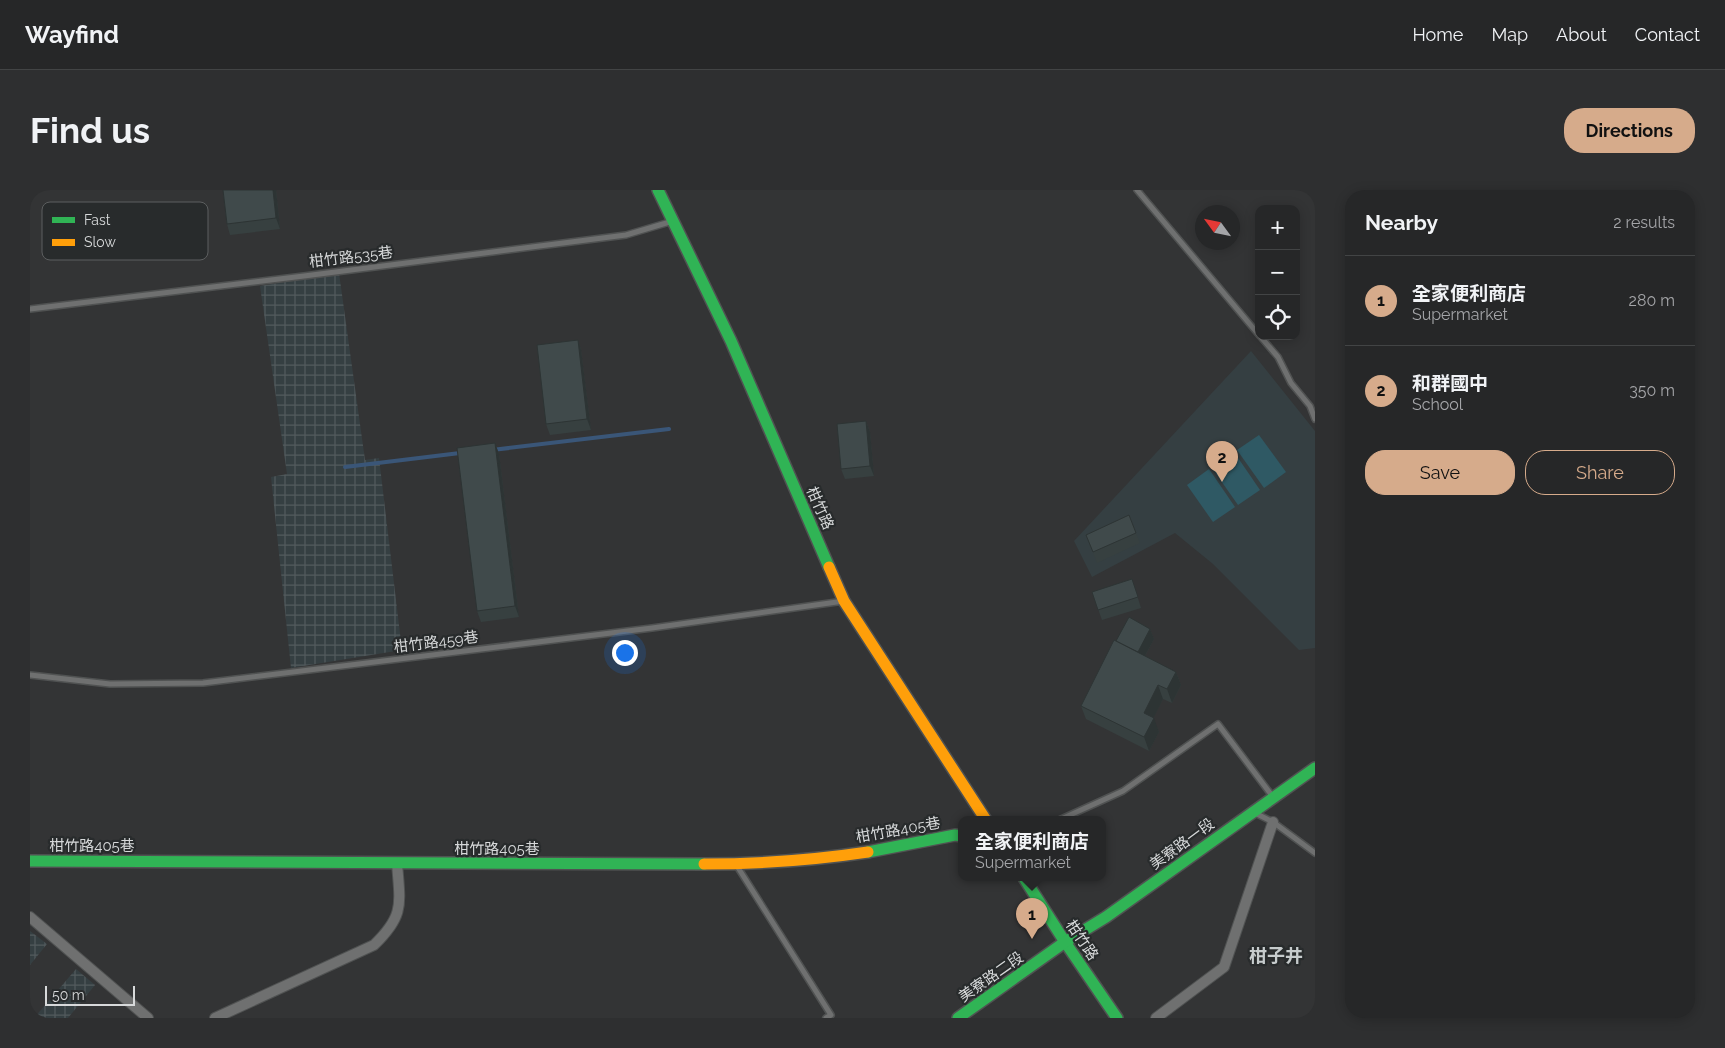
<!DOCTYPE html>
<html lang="en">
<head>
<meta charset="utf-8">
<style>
  :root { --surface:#262728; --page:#2e2f30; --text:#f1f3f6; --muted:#a4a5a8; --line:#424445; --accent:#d6ab8b }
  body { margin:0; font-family:Raleway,"Noto Sans TC",sans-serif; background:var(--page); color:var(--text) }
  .controls { position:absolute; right:15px; top:15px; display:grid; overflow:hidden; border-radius:10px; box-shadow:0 2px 12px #0003 }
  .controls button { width:45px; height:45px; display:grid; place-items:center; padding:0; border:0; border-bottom:1px solid var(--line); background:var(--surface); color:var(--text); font:25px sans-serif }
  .compass { position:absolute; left:1165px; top:15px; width:45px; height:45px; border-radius:50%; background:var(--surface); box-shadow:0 2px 12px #0003; rotate:303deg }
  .scale { position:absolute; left:15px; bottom:12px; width:90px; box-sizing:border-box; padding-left:5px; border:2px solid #d7d9da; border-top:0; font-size:14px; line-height:18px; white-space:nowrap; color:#d7d9da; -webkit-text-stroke:4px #282b2c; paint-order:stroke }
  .you { position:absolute; left:594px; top:462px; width:18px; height:18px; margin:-12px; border:4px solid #fff; border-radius:50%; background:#1a73e8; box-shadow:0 0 0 8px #1a73e833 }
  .badge { display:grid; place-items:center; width:32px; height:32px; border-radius:50%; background:var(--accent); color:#111; font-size:16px; font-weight:700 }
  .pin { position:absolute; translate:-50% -41px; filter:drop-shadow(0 1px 2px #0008) }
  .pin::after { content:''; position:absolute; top:26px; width:18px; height:15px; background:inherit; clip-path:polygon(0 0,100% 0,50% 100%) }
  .popup { position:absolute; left:928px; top:626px; width:148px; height:65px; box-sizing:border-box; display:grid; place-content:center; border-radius:10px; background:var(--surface); filter:drop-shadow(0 1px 4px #0005); font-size:16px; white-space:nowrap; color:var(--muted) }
  .popup b { font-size:19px; color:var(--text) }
  .popup::after { content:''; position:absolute; left:50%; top:100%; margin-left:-10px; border:10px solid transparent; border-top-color:var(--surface) }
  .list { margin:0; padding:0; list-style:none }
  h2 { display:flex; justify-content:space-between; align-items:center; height:65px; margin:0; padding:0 20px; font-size:21px }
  h2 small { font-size:16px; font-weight:400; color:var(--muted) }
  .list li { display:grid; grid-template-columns:32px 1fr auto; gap:15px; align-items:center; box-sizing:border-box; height:90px; padding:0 20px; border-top:1px solid var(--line) }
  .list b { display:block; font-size:19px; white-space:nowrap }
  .list p { margin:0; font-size:16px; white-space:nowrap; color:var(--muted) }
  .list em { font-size:16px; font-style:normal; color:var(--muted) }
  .actions { display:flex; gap:10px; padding:15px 20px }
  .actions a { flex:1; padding:11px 0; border:1px solid var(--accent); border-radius:20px; text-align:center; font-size:18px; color:var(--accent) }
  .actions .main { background:var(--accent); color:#111 }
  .icon { flex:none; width:28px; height:28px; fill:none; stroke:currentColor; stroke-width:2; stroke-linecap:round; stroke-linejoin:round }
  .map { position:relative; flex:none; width:1285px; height:828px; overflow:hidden; border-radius:20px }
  header { display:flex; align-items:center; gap:30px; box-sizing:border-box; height:70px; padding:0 25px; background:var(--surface); border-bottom:1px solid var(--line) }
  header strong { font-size:24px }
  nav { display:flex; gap:28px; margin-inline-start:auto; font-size:18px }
  .intro { display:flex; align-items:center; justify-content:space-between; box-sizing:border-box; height:120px; padding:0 30px }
  h1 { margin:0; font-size:35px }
  .button { padding:12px 22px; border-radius:20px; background:var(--accent); color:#111; font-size:18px; font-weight:700 }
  main { display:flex; gap:30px; padding:0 30px }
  aside { flex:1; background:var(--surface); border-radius:20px; box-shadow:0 2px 12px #0003 }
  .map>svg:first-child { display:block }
  .built { fill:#353f42 }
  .industrial { fill:url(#industrial-grid) }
  .garden { fill:#2f5964 }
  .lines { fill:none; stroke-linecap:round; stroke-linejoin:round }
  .stream { stroke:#3a5678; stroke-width:4 }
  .lane-casing { stroke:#505252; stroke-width:8 }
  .street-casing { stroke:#505252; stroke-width:12 }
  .fast-casing { stroke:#505252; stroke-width:14 }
  .slow-casing { stroke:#505252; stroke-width:14 }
  .lane { stroke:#6f7070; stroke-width:5 }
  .street { stroke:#6f7070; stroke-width:10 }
  .fast { stroke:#30b455; stroke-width:11 }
  .slow { stroke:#ff9f0a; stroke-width:11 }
  .wall { fill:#374040 }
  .shaded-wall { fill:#2d3434 }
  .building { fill:#404a4b; stroke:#2d3434 }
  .labels { text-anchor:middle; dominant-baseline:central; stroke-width:4.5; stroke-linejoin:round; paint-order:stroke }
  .street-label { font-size:15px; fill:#d7d9da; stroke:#282b2c }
  .quarter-label { font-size:18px; font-weight:bold; fill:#c6cbcc; stroke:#282b2c }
  .key { fill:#282b2c; stroke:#5d5f60; stroke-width:1 }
  .key-label { font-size:14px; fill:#d7d9da }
</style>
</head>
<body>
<header>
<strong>Wayfind</strong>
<nav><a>Home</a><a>Map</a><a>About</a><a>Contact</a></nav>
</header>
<div class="intro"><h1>Find us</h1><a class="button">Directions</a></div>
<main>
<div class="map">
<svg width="1285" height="828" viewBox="0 0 1285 828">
  <defs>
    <pattern id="industrial-grid" width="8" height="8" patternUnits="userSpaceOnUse" patternTransform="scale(1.25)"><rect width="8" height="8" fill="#353f42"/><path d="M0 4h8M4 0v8" fill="none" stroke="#525a5d"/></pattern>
  </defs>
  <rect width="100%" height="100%" fill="#333435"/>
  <!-- built -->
  <path class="built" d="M1221,161L1285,241V458L1269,460L1183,374L1145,343L1062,387L1044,351Z"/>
  <!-- industrial -->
  <g class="industrial">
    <path d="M309,83L335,270L349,268L372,460L261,478L241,287L257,284L230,96Z"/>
    <path d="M0,741L17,754L0,775Z"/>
    <path d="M46,779L65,795L38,828H4Z"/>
  </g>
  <!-- garden -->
  <g class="garden">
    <path d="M1229,245L1256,282L1234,298L1207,260Z"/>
    <path d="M1204,262L1230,300L1208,315L1182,278Z"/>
    <path d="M1179,279L1205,317L1183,332L1157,295Z"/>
  </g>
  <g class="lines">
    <!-- stream -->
    <g class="stream">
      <path d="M462,260L639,239"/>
      <path d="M315,277L430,263"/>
    </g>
    <defs>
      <g id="lane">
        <path d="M1107,0L1229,145"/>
        <path d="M0,119L274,86L596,45L643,31"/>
        <path d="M1230,146L1248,167L1261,193L1280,216L1285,229"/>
        <path d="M0,485L80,494L173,493L622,438L814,411"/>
        <path d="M1225,623L1243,632L1285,663"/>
        <path d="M1029,630L1093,601L1188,534L1243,607"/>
        <path d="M707,676L801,825L796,828"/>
      </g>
      <g id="street">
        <path d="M0,727L118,828"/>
        <path d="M185,828L344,755C375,725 370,714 367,673"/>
        <path d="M1126,828L1194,777L1243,632"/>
      </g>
      <g id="fast">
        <path d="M628,0L701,151L799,377"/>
        <path d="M838,662L925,645L932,646"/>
        <path d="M0,671L674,674"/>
        <path d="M994,688L1035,752L1087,828"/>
        <path d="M928,828L1035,752L1076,727L1285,578"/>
      </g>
      <g id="slow">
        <path d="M799,377L814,411L956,630"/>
        <path d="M674,674C728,674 784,670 838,662"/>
      </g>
    </defs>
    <!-- lane casing -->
    <use href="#lane" class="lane-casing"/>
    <!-- street casing -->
    <use href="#street" class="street-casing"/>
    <!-- fast casing -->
    <use href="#fast" class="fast-casing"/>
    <!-- slow casing -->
    <use href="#slow" class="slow-casing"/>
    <!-- lane -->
    <use href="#lane" class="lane"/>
    <!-- street -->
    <use href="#street" class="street"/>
    <!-- fast -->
    <use href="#fast" class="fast"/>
    <!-- slow -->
    <use href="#slow" class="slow"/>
  </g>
  <!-- wall -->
  <g class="wall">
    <path d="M246,0L250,39L200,45L197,34Z"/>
    <path d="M548,150L551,160L561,240L520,245L516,234Z"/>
    <path d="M836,231L840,242L844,286L815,289L811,279Z"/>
    <path d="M465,253L469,264L489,427L451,432L447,421Z"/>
    <path d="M1106,343L1110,353L1067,373L1056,345Z"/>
    <path d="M1102,389L1111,418L1072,430L1062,402Z"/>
    <path d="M1120,439L1124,449L1115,466L1146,482L1151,495L1142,513L1133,509L1123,528L1129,542L1119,561L1056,529L1051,516L1086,451Z"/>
  </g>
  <!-- shaded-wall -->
  <g class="shaded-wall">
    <path d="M243,0H246L250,39L246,28Z"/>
    <path d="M548,150L551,160L561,240L557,229Z"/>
    <path d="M836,231L840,242L844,286L840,276Z"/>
    <path d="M465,253L469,264L489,427L485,416Z"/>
    <path d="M1120,439L1124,449L1110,475L1107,464Z"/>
    <path d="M1146,482L1151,495L1142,513L1137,499Z"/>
    <path d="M1128,495L1133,509L1119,537L1114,523Z"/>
    <path d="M1124,528L1129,542L1119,561L1114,547Z"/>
  </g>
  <!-- building -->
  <g class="building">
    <path d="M193,0H243L246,28L197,34Z"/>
    <path d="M548,150L557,229L516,234L507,155Z"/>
    <path d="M836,231L840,276L811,279L807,234Z"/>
    <path d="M465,253L485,416L447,421L427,258Z"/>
    <path d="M1099,325L1106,343L1063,362L1056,345Z"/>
    <path d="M1102,389L1108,407L1068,420L1062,402Z"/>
    <path d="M1099,427L1120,439L1108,462L1086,451Z"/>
    <path d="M1084,450L1146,482L1137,499L1128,495L1114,523L1124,528L1114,547L1051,516Z"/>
  </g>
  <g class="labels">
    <!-- street labels -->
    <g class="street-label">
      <text transform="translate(321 67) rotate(-7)">柑竹路535巷</text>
      <text transform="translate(790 318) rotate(66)">柑竹路</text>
      <text transform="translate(406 452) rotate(-7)">柑竹路459巷</text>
      <text transform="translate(868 640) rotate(-10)">柑竹路405巷</text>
      <text transform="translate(1152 654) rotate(-36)">美寮路一段</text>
      <text x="62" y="656">柑竹路405巷</text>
      <text x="467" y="659">柑竹路405巷</text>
      <text transform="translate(1052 750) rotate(56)">柑竹路</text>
      <text transform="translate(961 787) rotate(-35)">美寮路二段</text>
    </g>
    <!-- quarter labels -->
    <g class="quarter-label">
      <text x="1246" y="765">柑子井</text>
    </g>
  </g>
  <!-- legend -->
  <rect x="12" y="12" width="166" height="58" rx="8" class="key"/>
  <rect x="22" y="27" width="23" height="6" fill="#30b455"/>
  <rect x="22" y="49" width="23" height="7" fill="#ff9f0a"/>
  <g class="key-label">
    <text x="54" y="35">Fast</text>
    <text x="54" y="57">Slow</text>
  </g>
</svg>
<div class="controls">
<button>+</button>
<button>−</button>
<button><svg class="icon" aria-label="locate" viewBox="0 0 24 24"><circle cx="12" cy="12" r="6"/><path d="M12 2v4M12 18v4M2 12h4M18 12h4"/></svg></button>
</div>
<svg class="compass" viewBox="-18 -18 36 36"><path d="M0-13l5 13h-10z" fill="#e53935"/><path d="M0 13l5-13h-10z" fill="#a4a5a8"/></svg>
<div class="scale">50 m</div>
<div class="you"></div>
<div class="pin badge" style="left:1002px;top:749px">1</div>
<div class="popup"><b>全家便利商店</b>Supermarket</div>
<div class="pin badge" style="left:1192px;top:292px">2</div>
</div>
<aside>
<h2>Nearby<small>2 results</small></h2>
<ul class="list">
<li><span class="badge">1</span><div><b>全家便利商店</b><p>Supermarket</p></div><em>280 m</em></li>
<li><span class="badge">2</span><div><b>和群國中</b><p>School</p></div><em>350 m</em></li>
</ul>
<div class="actions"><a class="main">Save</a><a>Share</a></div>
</aside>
</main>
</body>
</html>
